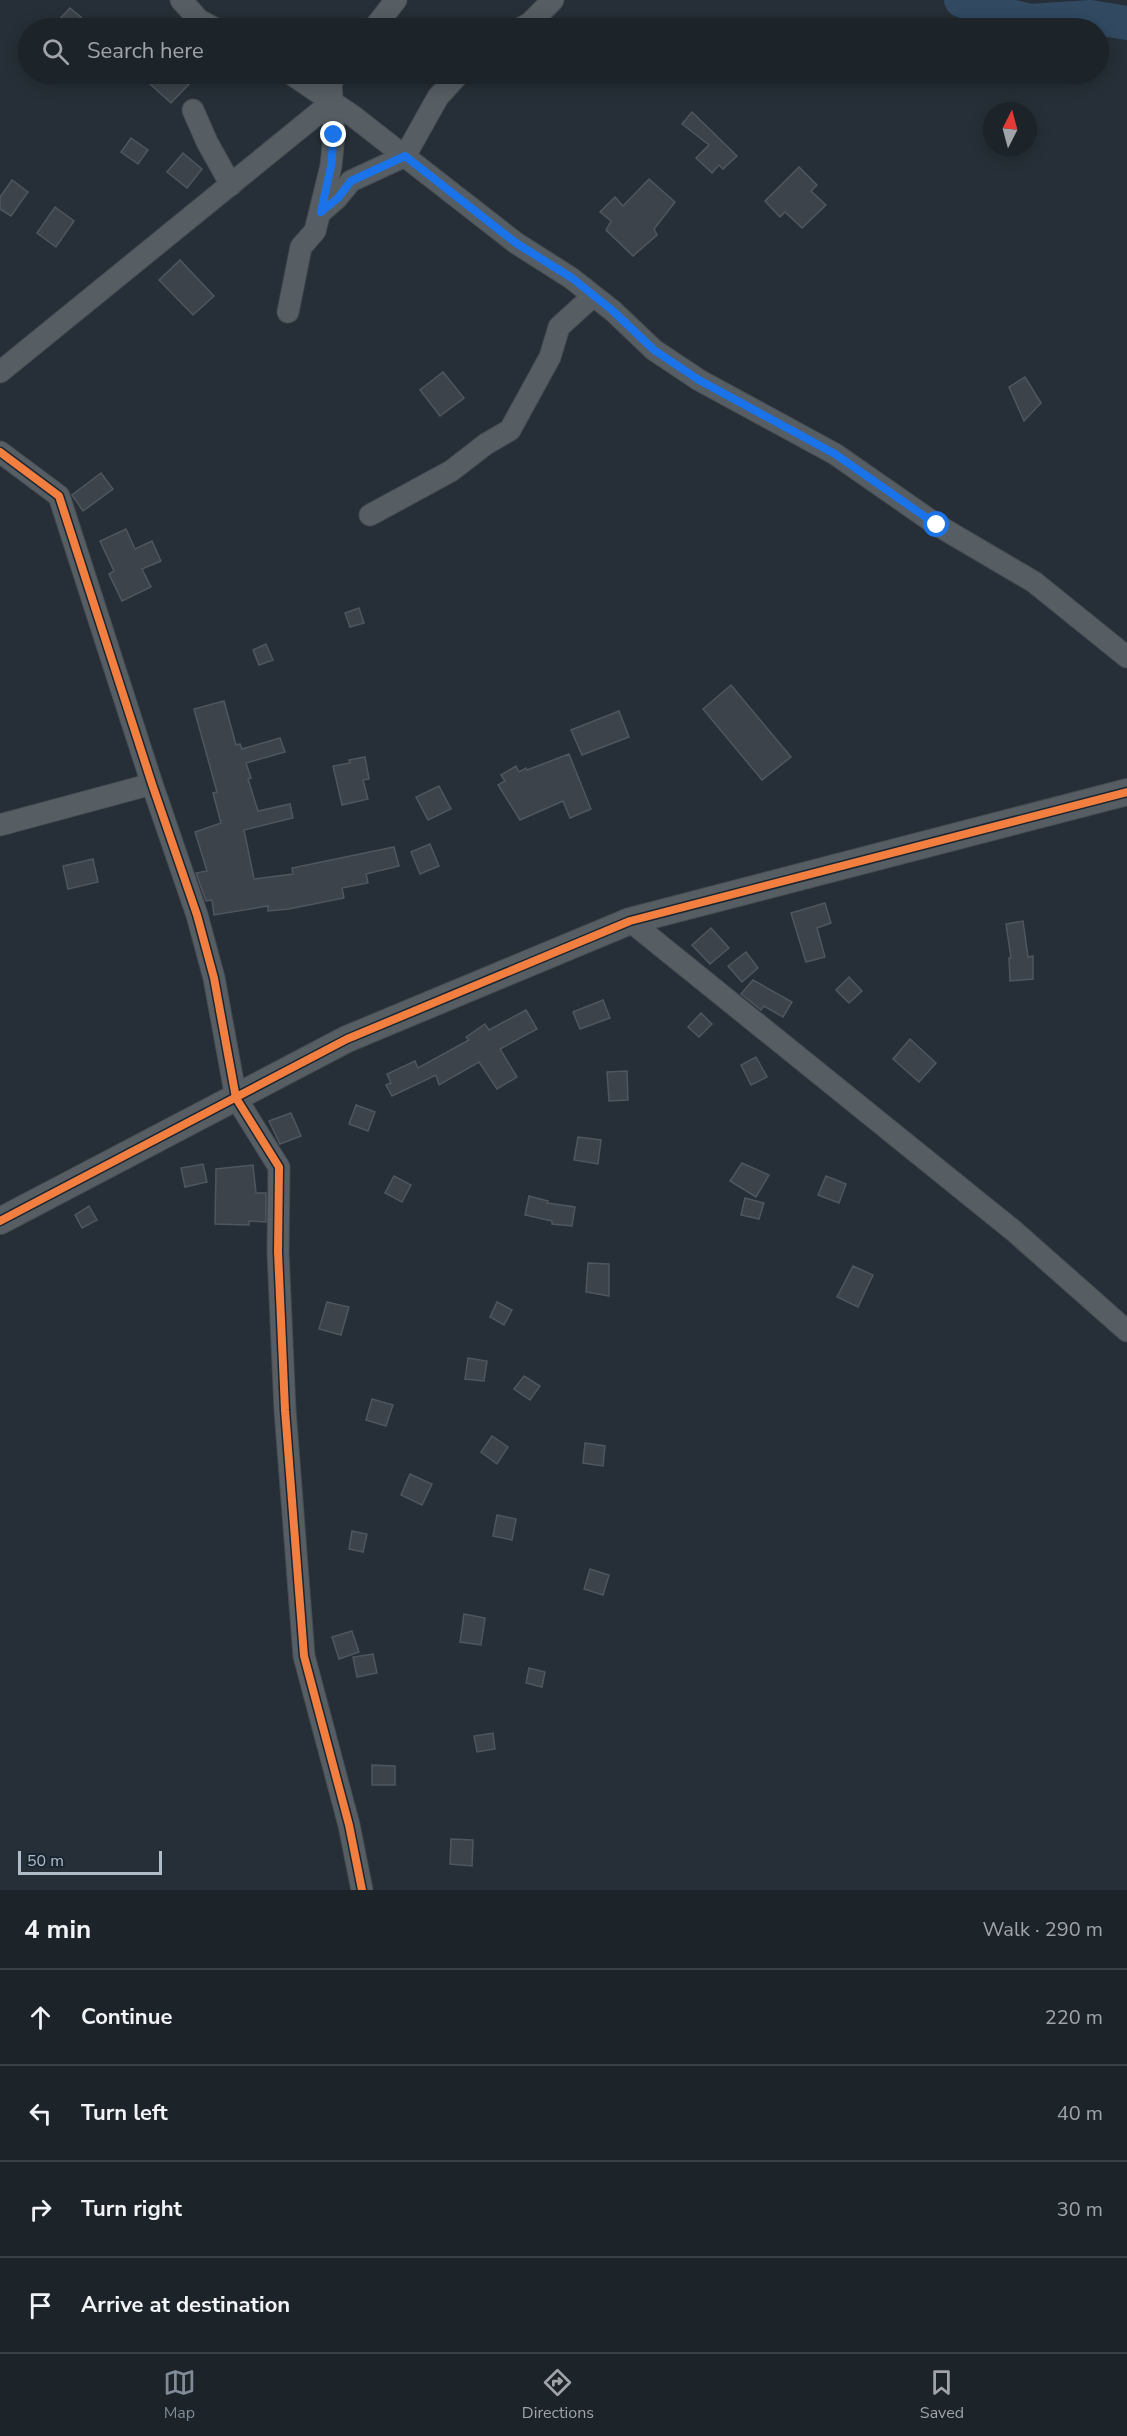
<!DOCTYPE html>
<html lang="en">
<head>
<meta charset="utf-8">
<style>
  :root { --surface:#1c2329; --page:#292f35; --text:#f1f3f6; --muted:#a0a4a8; --line:#3a4046; --accent:#7f8b96 }
  body { margin:0; font-family:"Nunito Sans",sans-serif; background:var(--page); color:var(--text) }
  .compass { position:absolute; left:983px; top:102px; width:54px; height:54px; border-radius:50%; background:var(--surface); box-shadow:0 3px 15px #0003; rotate:6deg }
  .scale { position:absolute; left:18px; bottom:15px; width:144px; box-sizing:border-box; padding-left:6px; border:3px solid #afbcc9; border-top:0; font-size:16px; line-height:21px; white-space:nowrap; color:#afbcc9; -webkit-text-stroke:4px #192632; paint-order:stroke }
  .stop { position:absolute; width:18px; height:18px; margin:-14px; border:4px solid #1a73e8; border-radius:50%; background:#fff }
  .stop.end { background:#1a73e8; border-color:#fff; box-shadow:0 2px 6px #0008 }
  .list { margin:0; padding:0; list-style:none }
  h2 { display:flex; justify-content:space-between; align-items:center; height:78px; margin:0; padding:0 24px; font-size:26px }
  h2 small { font-size:20px; font-weight:400; color:var(--muted) }
  .list li { display:grid; grid-template-columns:39px 1fr auto; gap:18px; align-items:center; box-sizing:border-box; height:96px; padding:0 24px; border-top:2px solid var(--line) }
  .list b { display:block; font-size:22px; white-space:nowrap }
  .list em { font-size:20px; font-style:normal; color:var(--muted) }
  .icon { flex:none; width:33px; height:33px; fill:none; stroke:currentColor; stroke-width:2; stroke-linecap:round; stroke-linejoin:round }
  .map { position:relative; flex:none; width:1127px; height:1890px; overflow:hidden }
  .search { position:absolute; background:var(--surface); box-shadow:0 3px 15px #0003; left:18px; right:18px; top:18px; height:66px; display:flex; align-items:center; gap:15px; box-sizing:border-box; padding:0 21px; border-radius:33px; color:var(--muted); font-size:22px }
  .sheet { height:462px; background:var(--surface) }
  nav { display:flex; justify-content:space-around; align-items:center; box-sizing:border-box; height:84px; border-top:2px solid var(--line); background:var(--surface); font-size:16px; color:var(--muted) }
  nav a { display:grid; justify-items:center; gap:3px }
  nav .on { color:var(--accent) }
  .map>svg:first-child { display:block }
  .lines { fill:none; stroke-linecap:round; stroke-linejoin:round }
  .river { stroke:#314a62; stroke-width:34 }
  .building { fill:#3c434a; stroke:#4e565f; stroke-width:1.5 }
  .minor-casing { stroke:#454b51; stroke-width:23 }
  .tertiary-casing { stroke:#454b51; stroke-width:28 }
  .minor { stroke:#565e64; stroke-width:21 }
  .tertiary { stroke:#565e64; stroke-width:26 }
  .cycleway-casing { stroke:#192632; stroke-width:11 }
  .cycleway { stroke:#f27e40; stroke-width:8 }
  .route { stroke:#1a73e8; stroke-width:8 }
</style>
</head>
<body>
<div class="map">
<svg width="1127" height="1890" viewBox="0 0 1127 1890">
  <rect width="100%" height="100%" fill="#262f37"/>
  <g class="lines">
    <!-- river -->
    <path class="river" d="M961,0L990,11L1030,21L1090,17L1127,23"/>
  </g>
  <!-- building -->
  <g class="building">
    <path d="M70,8L81,17L72,28H51Z"/>
    <path d="M139,74H180L190,83L171,103Z"/>
    <path d="M692,112L737,156L723,169L719,165L712,173L696,158L709,145L682,124Z"/>
    <path d="M131,138L148,150L138,164L121,152Z"/>
    <path d="M183,153L202,169L187,188L167,172Z"/>
    <path d="M799,167L817,185L811,191L826,205L802,228L785,212L780,217L765,201Z"/>
    <path d="M649,179L675,202L654,229L657,235L633,256L606,230L611,221L600,212L615,197L623,206Z"/>
    <path d="M12,180L28,192L11,216L0,209V197Z"/>
    <path d="M55,207L74,221L56,247L37,233Z"/>
    <path d="M180,260L214,296L193,315L159,280Z"/>
    <path d="M443,372L464,398L440,416L420,390Z"/>
    <path d="M1025,377L1041,403L1024,421L1009,387Z"/>
    <path d="M101,473L113,489L83,511L72,495Z"/>
    <path d="M126,529L135,549L152,541L161,561L142,569L151,587L122,601L109,574L114,571L100,541Z"/>
    <path d="M359,608L364,623L350,627L345,613Z"/>
    <path d="M266,644L273,660L259,665L253,650Z"/>
    <path d="M731,685L791,757L762,780L703,709Z"/>
    <path d="M224,701L236,745L240,744L242,749L280,738L285,752L246,763L251,778L248,779L258,811L290,804L293,818L244,830L254,879L293,874L292,868L394,847L399,866L366,874L368,883L342,888L344,898L289,909L268,911V906L214,915L212,900L206,901L196,873L207,871L195,832L221,823L213,793L217,792L194,709Z"/>
    <path d="M619,711L629,737L582,755L571,730Z"/>
    <path d="M569,754L591,809L570,818L563,801L520,820L498,785L505,781L501,775L516,766L519,772L526,768L527,770Z"/>
    <path d="M365,757L369,779L363,780L368,799L342,805L333,766L350,763L349,760Z"/>
    <path d="M439,786L451,809L428,820L416,797Z"/>
    <path d="M430,844L439,866L420,874L411,852Z"/>
    <path d="M93,859L98,882L68,889L63,866Z"/>
    <path d="M825,903L831,923L817,928L825,957L806,962L791,913Z"/>
    <path d="M1023,921L1028,957L1033,956V979L1010,981L1009,958H1011L1006,924Z"/>
    <path d="M711,928L729,948L710,964L692,945Z"/>
    <path d="M746,952L758,968L742,982L728,966Z"/>
    <path d="M849,977L862,991L849,1003L836,990Z"/>
    <path d="M753,980L792,1002L783,1017L764,1006L761,1010L741,994Z"/>
    <path d="M603,1000L610,1018L580,1029L573,1012Z"/>
    <path d="M526,1010L537,1029L500,1049L517,1077L497,1089L479,1062L439,1085L436,1075L392,1096L386,1085L391,1083L387,1074L415,1061L418,1068L469,1040L466,1037L485,1024L489,1030Z"/>
    <path d="M701,1013L712,1024L699,1037L688,1027Z"/>
    <path d="M910,1039L936,1063L919,1082L893,1059Z"/>
    <path d="M756,1057L767,1077L751,1085L741,1065Z"/>
    <path d="M627,1071L628,1100L609,1101L607,1072Z"/>
    <path d="M356,1105L375,1112L368,1131L349,1124Z"/>
    <path d="M291,1113L301,1136L280,1144L269,1121Z"/>
    <path d="M578,1137L601,1140L598,1164L574,1160Z"/>
    <path d="M742,1163L769,1175L756,1197L730,1181Z"/>
    <path d="M203,1164L207,1182L185,1187L181,1168Z"/>
    <path d="M253,1165L256,1193H266V1222L249,1221V1225L215,1224L216,1169Z"/>
    <path d="M394,1176L411,1185L402,1202L385,1193Z"/>
    <path d="M826,1176L846,1184L839,1203L818,1195Z"/>
    <path d="M529,1196L548,1201L547,1203L575,1207L572,1226L552,1224V1221L525,1215Z"/>
    <path d="M745,1198L764,1203L759,1219L741,1215Z"/>
    <path d="M89,1206L97,1220L82,1228L75,1215Z"/>
    <path d="M588,1263L609,1264V1296L586,1292Z"/>
    <path d="M853,1266L873,1275L858,1307L837,1297Z"/>
    <path d="M327,1302L349,1307L341,1335L319,1329Z"/>
    <path d="M497,1302L512,1310L504,1325L490,1317Z"/>
    <path d="M468,1358L487,1361L484,1381L465,1379Z"/>
    <path d="M524,1376L540,1386L530,1400L514,1389Z"/>
    <path d="M372,1399L393,1405L386,1426L366,1420Z"/>
    <path d="M492,1436L508,1447L497,1464L481,1452Z"/>
    <path d="M585,1443L605,1446L603,1466L583,1463Z"/>
    <path d="M410,1474L432,1484L422,1505L401,1495Z"/>
    <path d="M497,1515L516,1519L512,1540L493,1536Z"/>
    <path d="M352,1531L367,1534L363,1552L349,1549Z"/>
    <path d="M590,1569L609,1575L603,1595L584,1589Z"/>
    <path d="M464,1614L485,1618L481,1645L460,1642Z"/>
    <path d="M352,1631L359,1652L339,1659L332,1637Z"/>
    <path d="M373,1654L377,1673L357,1677L353,1657Z"/>
    <path d="M529,1668L545,1672L542,1687L526,1683Z"/>
    <path d="M493,1733L495,1749L477,1752L474,1736Z"/>
    <path d="M372,1765L395,1766V1785H372Z"/>
    <path d="M451,1839L473,1840L472,1866L450,1864Z"/>
  </g>
  <g class="lines">
    <defs>
      <g id="minor">
        <path d="M181,0L199,20L214,28"/>
        <path d="M374,28L396,0"/>
        <path d="M521,28L530,23L553,0"/>
        <path d="M291,74L353,116L516,243L571,278L613,311L654,350L699,380L835,454L937,525L1034,582L1127,657"/>
        <path d="M193,110L207,142L231,185"/>
        <path d="M321,212L337,198L351,181L405,156L438,97L459,74"/>
        <path d="M288,312L301,247L315,231L331,166L334,135L331,82L337,74"/>
        <path d="M0,372L332,102"/>
        <path d="M0,452L59,496L152,784L197,915L214,978L236,1098L279,1167L278,1252L285,1410L304,1656L349,1825L362,1890"/>
        <path d="M370,515L451,471L486,444L510,430L550,357L559,327L593,296"/>
        <path d="M0,825L152,784"/>
        <path d="M630,921L1014,1231L1127,1331"/>
      </g>
      <path id="tertiary" d="M0,1221L347,1039L630,921L1127,792"/>
    </defs>
    <!-- minor casing -->
    <use href="#minor" class="minor-casing"/>
    <!-- tertiary casing -->
    <use href="#tertiary" class="tertiary-casing"/>
    <!-- minor -->
    <use href="#minor" class="minor"/>
    <!-- tertiary -->
    <use href="#tertiary" class="tertiary"/>
    <defs>
      <g id="cycleway">
        <path d="M0,452L59,496L152,784L197,915L214,978L236,1098L279,1167L278,1252L285,1410L304,1656L349,1825L362,1890"/>
        <path d="M0,1221L347,1039L630,921L1127,792"/>
      </g>
    </defs>
    <!-- cycleway casing -->
    <use href="#cycleway" class="cycleway-casing"/>
    <!-- cycleway -->
    <use href="#cycleway" class="cycleway"/>
  </g>
  <g class="lines">
    <!-- route -->
    <path class="route" d="M334,135L331,166L321,212L338,198L351,181L405,156L516,243L572,278L613,311L654,350L699,380L835,454L937,525"/>
  </g>
</svg>
<svg class="compass" viewBox="-18 -18 36 36"><path d="M0-13l5 13h-10z" fill="#e53935"/><path d="M0 13l5-13h-10z" fill="#a0a4a8"/></svg>
<div class="scale">50 m</div>
<div class="stop" style="left:937px;top:525px"></div>
<div class="stop end" style="left:334px;top:135px"></div>
<div class="search"><svg class="icon" aria-label="search" viewBox="0 0 24 24"><circle cx="10" cy="10" r="6"/><path d="M15 15l6 6"/></svg>Search here</div>
</div>
<section class="sheet">
<h2>4 min<small>Walk · 290 m</small></h2>
<ul class="list">
<li><svg class="icon" aria-label="ahead" viewBox="0 0 24 24"><path d="M12 20V5M6 11l6-6 6 6"/></svg><div><b>Continue</b></div><em>220 m</em></li>
<li><svg class="icon" aria-label="left" viewBox="0 0 24 24"><path d="M17 20v-9H6M10 6l-5 5 5 5"/></svg><div><b>Turn left</b></div><em>40 m</em></li>
<li><svg class="icon" aria-label="right" viewBox="0 0 24 24"><path d="M7 20v-9h11M14 6l5 5-5 5"/></svg><div><b>Turn right</b></div><em>30 m</em></li>
<li><svg class="icon" aria-label="arrive" viewBox="0 0 24 24"><path d="M6 21V4h12l-3 4 3 4H6"/></svg><div><b>Arrive at destination</b></div></li>
</ul>
</section>
<nav>
<a class="on"><svg class="icon" aria-label="map" viewBox="0 0 24 24"><path d="M3 6l6-2 6 2 6-2v14l-6 2-6-2-6 2zM9 4v14M15 6v14"/></svg>Map</a>
<a><svg class="icon" aria-label="directions" viewBox="0 0 24 24"><path d="M12 3l9 9-9 9-9-9zM9 14v-3h6M13 9l2 2-2 2"/></svg>Directions</a>
<a><svg class="icon" aria-label="saved" viewBox="0 0 24 24"><path d="M7 4h10v16l-5-4-5 4z"/></svg>Saved</a>
</nav>
</body>
</html>
